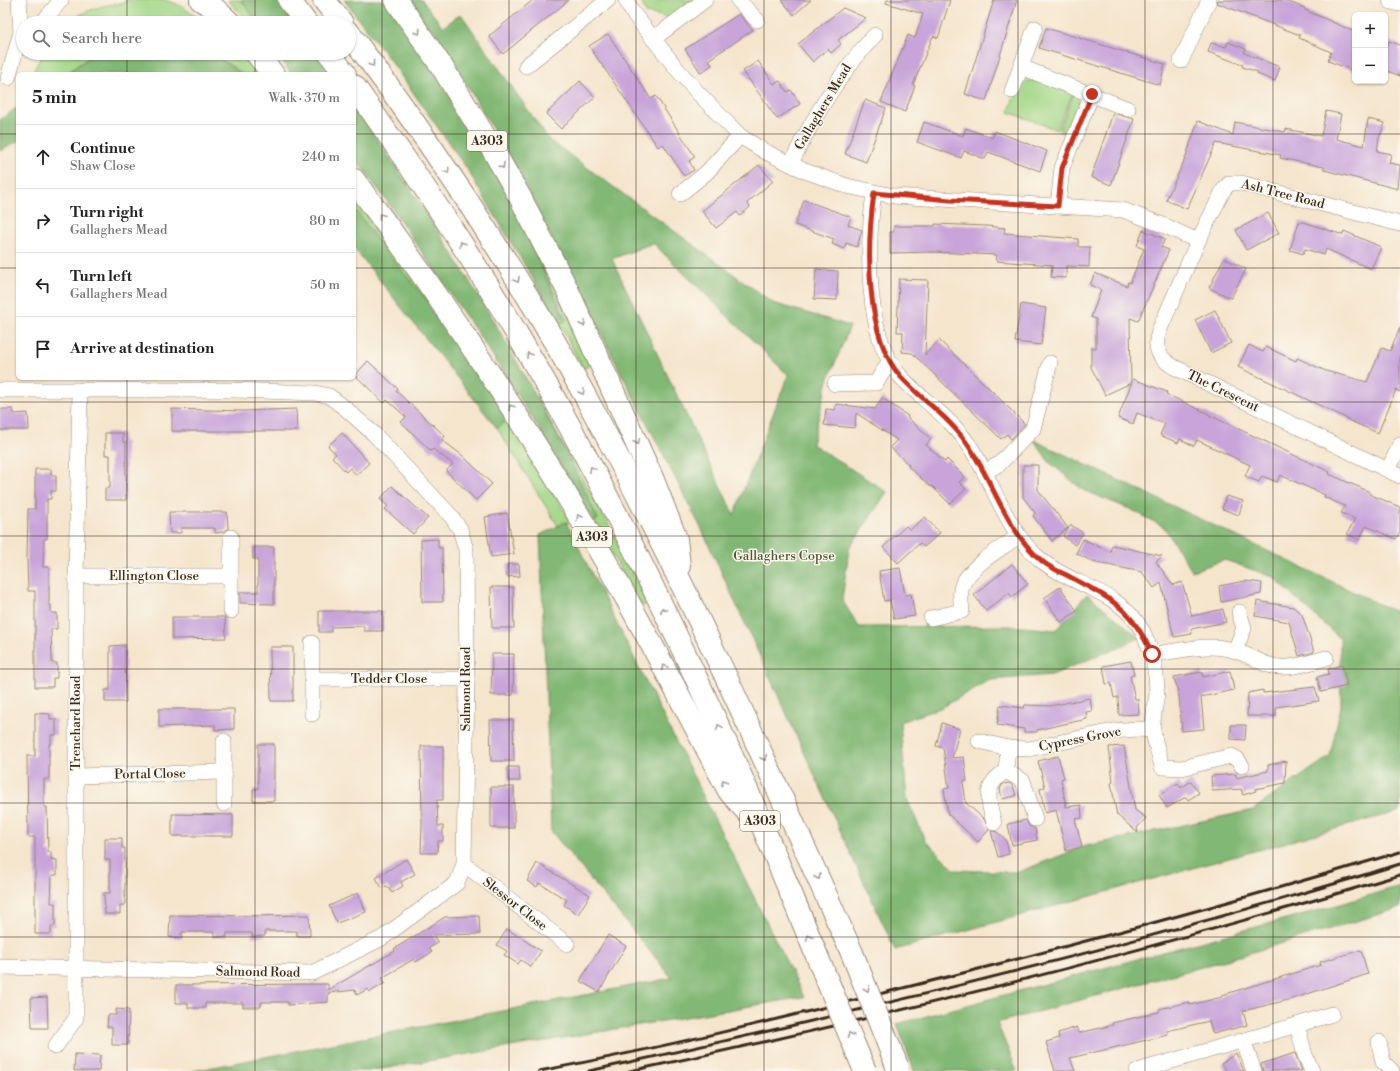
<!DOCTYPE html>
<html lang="en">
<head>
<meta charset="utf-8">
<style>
  :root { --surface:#fff; --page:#f6f6f6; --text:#222; --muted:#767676; --line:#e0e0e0 }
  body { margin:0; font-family:"Libre Bodoni",serif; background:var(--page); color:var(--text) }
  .controls { position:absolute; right:12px; top:12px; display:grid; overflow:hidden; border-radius:6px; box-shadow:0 1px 3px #0004 }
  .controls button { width:36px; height:36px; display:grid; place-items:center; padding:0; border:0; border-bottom:1px solid var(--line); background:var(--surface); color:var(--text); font:20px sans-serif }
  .stop { position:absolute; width:12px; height:12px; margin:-9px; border:3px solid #c8321e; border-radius:50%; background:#fff }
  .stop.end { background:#c8321e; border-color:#fff; box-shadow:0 1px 4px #0008 }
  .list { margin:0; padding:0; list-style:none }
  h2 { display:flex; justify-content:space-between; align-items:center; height:52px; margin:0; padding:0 16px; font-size:17px }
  h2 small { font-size:13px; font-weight:400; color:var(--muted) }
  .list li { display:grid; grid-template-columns:26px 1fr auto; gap:12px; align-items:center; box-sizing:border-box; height:64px; padding:0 16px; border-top:1px solid var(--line) }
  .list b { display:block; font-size:15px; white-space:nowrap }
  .list p { margin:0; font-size:13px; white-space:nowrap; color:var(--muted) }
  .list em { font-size:13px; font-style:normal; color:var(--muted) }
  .icon { flex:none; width:22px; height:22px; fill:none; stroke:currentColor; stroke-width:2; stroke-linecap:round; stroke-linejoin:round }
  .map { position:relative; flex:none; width:1400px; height:1071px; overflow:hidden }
  .search { position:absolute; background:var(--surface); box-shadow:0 1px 3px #0004; left:16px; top:16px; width:340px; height:44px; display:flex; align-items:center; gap:10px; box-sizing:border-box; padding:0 14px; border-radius:22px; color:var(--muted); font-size:15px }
  .panel { position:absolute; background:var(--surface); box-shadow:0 1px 3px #0004; left:16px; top:72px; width:340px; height:308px; border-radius:6px }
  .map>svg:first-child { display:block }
  .green { fill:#a3d787; stroke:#6f8052 }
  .forest { fill:#82b874; stroke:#5e7149; fill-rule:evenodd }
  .building { fill:#c8a4da }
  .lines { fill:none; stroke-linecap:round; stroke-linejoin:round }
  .minor-casing { stroke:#988876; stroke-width:16 }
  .major-casing { stroke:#988876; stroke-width:20 }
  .highway-casing { stroke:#988876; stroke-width:24 }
  .minor { stroke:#fff; stroke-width:15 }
  .major { stroke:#fff; stroke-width:19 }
  .highway { stroke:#fff; stroke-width:22 }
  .rail { stroke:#3b2a1e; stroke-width:3 }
  .highway-bridge-casing { stroke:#988876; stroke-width:24; stroke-linecap:butt }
  .highway-bridge { stroke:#fff; stroke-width:22 }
  .oneway { stroke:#a79f9a }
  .route { stroke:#c8321e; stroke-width:5 }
  .grid { fill:none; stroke:#3b2a1e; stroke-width:1; stroke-opacity:0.55 }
  .labels { text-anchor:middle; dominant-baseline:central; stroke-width:3; stroke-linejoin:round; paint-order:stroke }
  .shield { fill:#fbf7ec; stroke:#75685c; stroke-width:1 }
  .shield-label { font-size:12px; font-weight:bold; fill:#3b2a1e }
  .street-label { font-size:13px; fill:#3b2a1e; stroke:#fbf7ec }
  .park-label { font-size:13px; fill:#555538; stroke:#fbf7ec }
</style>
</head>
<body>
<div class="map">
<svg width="1400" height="1071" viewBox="0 0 1400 1071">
  <rect width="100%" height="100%" fill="#fbf7ec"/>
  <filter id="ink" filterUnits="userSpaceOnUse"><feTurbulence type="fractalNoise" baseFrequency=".025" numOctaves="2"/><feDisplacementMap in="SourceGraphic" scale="8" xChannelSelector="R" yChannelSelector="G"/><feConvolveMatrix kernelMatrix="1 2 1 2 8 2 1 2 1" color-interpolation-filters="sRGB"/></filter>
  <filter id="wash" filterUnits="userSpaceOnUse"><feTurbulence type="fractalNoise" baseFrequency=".012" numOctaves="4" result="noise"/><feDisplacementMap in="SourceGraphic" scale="16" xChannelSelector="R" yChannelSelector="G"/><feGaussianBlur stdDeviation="0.9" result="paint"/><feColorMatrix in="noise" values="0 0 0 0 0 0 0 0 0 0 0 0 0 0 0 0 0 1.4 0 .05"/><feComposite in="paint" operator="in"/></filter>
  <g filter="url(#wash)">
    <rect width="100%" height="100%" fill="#f5e5cd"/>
    <!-- green -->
    <g class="green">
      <path d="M125,0H165L179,5L206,23H68C85,10 103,4 125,3Z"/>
      <path d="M228,0H241L258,23H249Z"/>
      <path d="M641,0H694L672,18L646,13Z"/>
      <path d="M43,53H101L88,58L66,74H32Z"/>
      <path d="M211,53H244L262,74H243Z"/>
      <path d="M1034,79L1073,92L1057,130L1009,112C1014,98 1016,82 1034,79Z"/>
      <path d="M1074,93C1086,106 1074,122 1069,135L1059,131Z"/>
      <path d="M354,196L437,312L382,248L354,207Z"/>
      <path d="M523,227L592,364L583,369L560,324L566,320Z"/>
      <path d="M545,412L610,527L647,602L645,605H641L593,521L598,519Z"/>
      <path d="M508,419L571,522L558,526L497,428Z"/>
    </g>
    <!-- forest -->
    <g class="forest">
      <path d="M241,0H276L294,23H258Z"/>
      <path d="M344,0H385C436,72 484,147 523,226C538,257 550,289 566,320L560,324L467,169L395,67Z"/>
      <path d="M408,0H422L443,27L461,14L549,140L773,303L850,326L828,380L812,444L887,492L849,549L842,600L859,627L1012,626L1056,630L1087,594L1140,638L1052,675L989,680L943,707L900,722L907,799L925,840L955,870L1018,872L1086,846L1253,810L1330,756L1341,706L1340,639L1273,577L1225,560L1192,571L1164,527L1132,510L1083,490L1049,462L1034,440L1400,614V811L895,950L702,530L513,163L436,33L422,20ZM653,243L788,375L734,515L612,259Z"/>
      <path d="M101,53H211L243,74H66L88,58Z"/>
      <path d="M277,53H316L331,74H291Z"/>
      <path d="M354,106C446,237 530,373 598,519L593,521L541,432L491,353L387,201L354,157Z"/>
      <path d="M18,107V141L0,151V120Z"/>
      <path d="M354,207L383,248L437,312L508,419L497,428L354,248Z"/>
      <path d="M566,522L804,997L369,1071H193L672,978L551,831L540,535Z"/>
      <path d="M1400,886V908L1216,963L997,1023L1017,1071H914L897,1024L1341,904Z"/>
    </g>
    <g id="blocks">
      <!-- building -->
      <g class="building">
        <path d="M533,0H569L503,54L489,36Z"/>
        <path d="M781,0H811L794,15Z"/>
        <path d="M887,0H950L938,38L933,36L913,85L915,86L905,112L881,102L908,35L915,38L923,14L886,3Z"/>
        <path d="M994,0H1017L986,101L965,94Z"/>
        <path d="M1218,0H1283L1305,8V10L1355,32V71L1328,61L1331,52L1299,38L1300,35L1217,3Z"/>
        <path d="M843,8L866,18L838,40L841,44L831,53L828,49L813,62L798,44Z"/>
        <path d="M739,14L753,30L708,60L712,65L701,73L685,49Z"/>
        <path d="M1046,28L1165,64L1160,85L1039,48Z"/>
        <path d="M608,34L651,99L656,96L695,157L689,161L694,170L684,176L663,144L658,147L589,46Z"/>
        <path d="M1389,41L1400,45V76L1385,70V52Z"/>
        <path d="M1228,42L1246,49L1244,53L1280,67L1275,81L1257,74L1258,72L1242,67L1243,65L1208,52L1211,43L1226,47Z"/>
        <path d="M758,61L774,84L780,81L787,92L791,90L800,104L777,119L743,71Z"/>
        <path d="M580,81L595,97L561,129L546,114Z"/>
        <path d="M865,100L886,108L866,162L845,154Z"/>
        <path d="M1326,111L1341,114L1336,139L1364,146L1368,119L1385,123L1379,138L1377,151L1391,154L1389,163L1400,165L1398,189L1324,170V167L1280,158L1281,155L1216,143L1187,209L1166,200L1185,159L1198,121L1233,135L1235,122L1285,132L1286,129L1321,136Z"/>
        <path d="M1113,113L1134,119L1111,185L1091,177Z"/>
        <path d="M924,122L963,136L966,128L992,138L995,131L1047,151L1040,171L988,152L985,159L964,151L961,158L917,142Z"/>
        <path d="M759,165L773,181L747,203L750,207L740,216L737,212L716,228L702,211Z"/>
        <path d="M804,200L851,217L848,225L862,230L857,247L846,243L844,249L832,244L834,239L795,225Z"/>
        <path d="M1268,213L1279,233L1246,250L1236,230Z"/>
        <path d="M1299,222H1304L1343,235L1344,231L1381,247L1371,269L1326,249L1324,255L1305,249L1303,254L1290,250Z"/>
        <path d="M935,224L987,226L1005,228L1004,233L1078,239V247H1090L1089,267L1066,266V278L1051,277L1052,265L996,261L997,255L934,252L890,253V232H894V226H935Z"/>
        <path d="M1143,230L1165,239L1161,247L1169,250L1138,321L1130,318L1131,383L1105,395L1091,367V348H1096V319L1091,317L1101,290L1090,285L1095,273L1127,286L1128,282L1130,283L1144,249L1137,246Z"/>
        <path d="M1224,258L1246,269L1231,298L1209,288Z"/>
        <path d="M816,269L838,271L837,300L814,299Z"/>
        <path d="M899,279L928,280L925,355L939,340L993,392L1025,424L1011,439L1007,434L1001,439L912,353L902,352L903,332H897Z"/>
        <path d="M1021,304L1046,308L1041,345L1015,342Z"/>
        <path d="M1215,310L1231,343L1211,353L1195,320Z"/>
        <path d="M1400,328V392L1396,390L1378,433L1348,420V419L1323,407L1238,367L1249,345L1263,352L1266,347L1296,361L1297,358L1326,371L1367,382L1382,348L1390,351Z"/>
        <path d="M368,361L398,389L396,391L445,436L442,440L462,455L492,484L476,500L446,471L453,464L433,449L431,451L401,422L406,417L387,400L384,403L355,375Z"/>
        <path d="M1133,379L1167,392L1166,394L1209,414V415L1330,472L1329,474L1370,492L1369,494L1400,507V531L1396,539L1366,526L1359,540L1347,534L1355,519L1341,513L1345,506L1324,497L1325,495L1280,475L1277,482L1262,476L1259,482L1245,476L1250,465L1197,440L1194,446L1180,439L1178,443L1160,435L1165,424L1137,413L1133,424L1118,418Z"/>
        <path d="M882,398L908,416L907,417L931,439L926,445L945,462L947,459L965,477L959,482L966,489L950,504L932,486L931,487L908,466L909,465L890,447L897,440L856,413L855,428L824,425L826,409L835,410L836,404L875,409Z"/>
        <path d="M0,409H13L14,414L28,413L29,430H0Z"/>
        <path d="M172,409L243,411L296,409L297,431H172Z"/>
        <path d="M105,433H123V442H126V500H105V488H110V455H105Z"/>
        <path d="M342,433L369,463L356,475L350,468L346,472L332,457L336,454L328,446Z"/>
        <path d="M1023,465H1038V490L1068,528L1052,541L1033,516L1035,513L1023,497Z"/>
        <path d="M35,469H51V475H56V491H51V499H47V539H44L43,567H49V605H51V613H57V629H51L52,663H57V678H53V687H35V591H28L27,559L28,509H35Z"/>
        <path d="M392,486L428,518L413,534L385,509L388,506L380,499Z"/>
        <path d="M1226,496L1243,501L1239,515L1222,509Z"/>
        <path d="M169,512H227L228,529L223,532L215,533V528H181V533H170Z"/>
        <path d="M507,513L514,554L491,557L485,517Z"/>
        <path d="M925,517L940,533L924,547L920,543L898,563L883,547L906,526L910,530Z"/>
        <path d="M1071,525L1083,533L1075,545L1063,536Z"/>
        <path d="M438,539V548H442L443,602H422L421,540Z"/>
        <path d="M1083,539L1110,552L1112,545L1162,556L1156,562L1173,585L1182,582L1192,616L1223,609L1226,622L1191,629L1192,634L1174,637L1161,583L1154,588L1142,572L1093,562L1076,553Z"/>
        <path d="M253,547H274V604L240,603V592H258V559H253Z"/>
        <path d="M507,564H519L520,576L507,577Z"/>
        <path d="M1012,564L1028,584L1012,597L1009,593L986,611L974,595Z"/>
        <path d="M900,568L905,595L911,594L915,616L894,619L890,600L884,601L879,571Z"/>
        <path d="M1245,581L1262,583L1261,594L1221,602L1219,586Z"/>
        <path d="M491,587H513L514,628H492Z"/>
        <path d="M1060,587L1077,611L1061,622L1044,598Z"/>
        <path d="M1257,601L1293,607L1302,614L1314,652L1299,656L1289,622L1255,616Z"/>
        <path d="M319,611H383V631H364V626L331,627V632H319Z"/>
        <path d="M172,617H225L226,638L172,639Z"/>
        <path d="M125,645L126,702H105V690H110V646Z"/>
        <path d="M270,647H293V701H271Z"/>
        <path d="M492,654H514L513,695H491Z"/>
        <path d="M1131,661L1134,675L1130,676L1135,699H1138L1139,714L1119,715L1118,697L1114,698L1111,683L1106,684L1103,666Z"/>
        <path d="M1342,665L1347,686L1321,692L1317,677L1329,674L1328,669Z"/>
        <path d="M1230,671L1234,690L1201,697L1204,729L1182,731L1179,696L1174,677L1202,672L1203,677Z"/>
        <path d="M1315,687L1319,701L1276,707V716H1247L1248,693L1263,690V693Z"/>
        <path d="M1090,698L1092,711L1086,712L1087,719L1037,730V732H1024V729L997,725L1000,705L1024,708L1025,705L1050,706Z"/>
        <path d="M159,709H234V729L215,730V725L159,727Z"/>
        <path d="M35,713L50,714V719H56V735H51V744H49V779H44V807H47L48,852H51V859L57,860V875H52L51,903H55V926H51V934H35V837H28L27,756H35Z"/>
        <path d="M490,720H513L514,761H491Z"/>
        <path d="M942,723L960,729L952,758L964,757L967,781L963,782L966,803L984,819L989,830L978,842L948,814L944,789L949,788L943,748L936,746Z"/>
        <path d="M1231,725H1246L1245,740L1231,739Z"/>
        <path d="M258,744H274V801H253V789H258Z"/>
        <path d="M421,746H443V800H437L438,826H443V841H438L437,853H421L422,825Z"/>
        <path d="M1124,746L1135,810L1146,818L1137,828L1138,833L1117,815L1111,783L1113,782L1109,747Z"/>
        <path d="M1058,756L1064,778L1061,779L1066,807L1081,805L1082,818L1075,819L1082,847L1066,851L1056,810L1045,813L1040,789L1045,787L1038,761Z"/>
        <path d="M1286,761L1285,783L1255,789L1256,791L1243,795L1241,789L1212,791L1211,776L1236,774V778L1268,771V765Z"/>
        <path d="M507,767H519L520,781H508Z"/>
        <path d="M1191,781L1199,793L1188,800L1186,797L1167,808L1159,795L1178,783L1181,788Z"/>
        <path d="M1009,783L1013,786L1016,796L1002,799L1000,789L1003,784Z"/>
        <rect x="491" y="787" width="23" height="41"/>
        <path d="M172,814L233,815V836H172Z"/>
        <path d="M1026,820L1029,826L1035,828L1037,840L1012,845L1008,824Z"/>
        <path d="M991,831L997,832L1006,840L1009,854L998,857Z"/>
        <path d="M105,838H122V848H125V905H120V914H105L104,893H110V860H105Z"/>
        <path d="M406,859L415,874L401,882L403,886L392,893L387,886L382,888L376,878Z"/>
        <path d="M537,863L590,895L578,914L564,905L567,900L539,883L537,887L527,881Z"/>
        <path d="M358,893L366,912L337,923L329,906Z"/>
        <path d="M170,915L252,916L309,915L310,936H297V931H265V936L252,937V933H227V937H215V932H182V938L169,937Z"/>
        <path d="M479,916L480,934L433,935L438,943L429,948L432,952L416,962L414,959L382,978L385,983L370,992L368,989L357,995L355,990L328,993V1002L288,1005V1002H261V1007H243V1003H205V1008H188V1003H176V985L328,984V990L395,951L394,949L445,917Z"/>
        <path d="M507,929L541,951L531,967L521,960L518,964L504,955L507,951L497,945Z"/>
        <path d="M608,935L626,946L599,992L580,981Z"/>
        <path d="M1361,950L1368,974L1292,999L1243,1011L1247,1025L1213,1034L1209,1021L1167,1031L1168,1035L1070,1058L1075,1071H1055L1046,1042L1059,1038L1058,1033L1077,1027L1079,1033L1113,1025L1112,1023L1159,1012V1009L1189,1002L1190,1005L1222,997V995L1321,965L1320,962Z"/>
        <path d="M47,997L48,1028H32L31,998Z"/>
        <path d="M116,1009L129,1010L128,1045H112V1027H107L108,1015H116Z"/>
        <path d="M1236,1053L1244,1071H1227L1221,1064Z"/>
        <path d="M1295,1053L1302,1071H1263L1261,1064Z"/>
        <path d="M75,1054L100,1055L99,1071H74Z"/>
      </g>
    </g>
  </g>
  <g filter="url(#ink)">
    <use href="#blocks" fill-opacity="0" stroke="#988876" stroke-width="1"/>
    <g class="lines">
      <defs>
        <g id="minor">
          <path d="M626,0L633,13L677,69L699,94L740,136L764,151L805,171L847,186L893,196L1123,210L1163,225L1198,241"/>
          <path d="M738,0L757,20"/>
          <path d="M42,23L61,0"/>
          <path d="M653,39L705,0"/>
          <path d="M1181,61L1209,0"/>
          <path d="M526,66L608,0"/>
          <path d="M1021,67L1128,109"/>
          <path d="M8,78L21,32L19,0"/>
          <path d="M1012,91L1035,28"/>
          <path d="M791,163C814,117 839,73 875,35"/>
          <path d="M874,193C867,244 864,337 901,377C922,400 951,418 969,445C994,483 1006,532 1042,561C1075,587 1120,590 1143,632C1152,651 1157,672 1157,692C1156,705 1152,718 1153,730C1154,742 1160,755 1162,767L1182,768L1231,756L1237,759L1242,766"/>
          <path d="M680,194L706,173L740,136"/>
          <path d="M1058,206L1062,168L1092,94"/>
          <path d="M1400,224L1241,183H1230L1224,189L1198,241L1159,331C1153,349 1159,358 1174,367L1400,476"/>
          <path d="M835,384L876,383L889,362"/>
          <path d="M0,390H234L315,393L329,396L345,408L375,435L451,516L460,529L466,550L467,679L464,864L457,883L382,938L312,973L0,967"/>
          <path d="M1388,470L1400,445"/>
          <path d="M985,472L999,464L1033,429L1050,363"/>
          <path d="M231,537V611"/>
          <path d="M76,576H231"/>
          <path d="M931,618L962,611C961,603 959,591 963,583C975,562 1000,550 1018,536"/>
          <path d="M312,643V714"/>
          <path d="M1235,651L1244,628L1239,612"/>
          <path d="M1152,654C1178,652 1204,643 1229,649C1242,652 1254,659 1266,664C1286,672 1307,663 1326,658"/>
          <path d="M312,679H467"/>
          <path d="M224,741V804"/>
          <path d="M979,741L1008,748L1029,749L1113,731L1137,729L1153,730"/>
          <path d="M1008,748L1006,771L1023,781L1035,819"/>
          <path d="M76,776L224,772"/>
          <path d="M994,823C988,801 983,784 1006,771"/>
          <path d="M464,864L567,944"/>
          <path d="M1297,1025L1332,1014"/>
          <path d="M1243,1040L1254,1071"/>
          <path d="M1379,1042L1383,1062L1392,1071"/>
          <path d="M55,1047L76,1018V576L80,392"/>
          <path d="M1137,1071L1297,1025L1305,1055L1312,1071"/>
        </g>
        <path id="major" d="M1392,0L1400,2"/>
        <g id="highway">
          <path d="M201,0L214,8L230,23"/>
          <path d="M289,0L306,23"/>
          <path d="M324,0L342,23"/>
          <path d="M396,0L442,67L493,150L520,197L567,289L653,480L676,539L679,566"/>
          <path d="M349,33C444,159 531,293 605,433C695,603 773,778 852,953"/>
          <path d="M256,53L273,74"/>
          <path d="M329,53L345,74"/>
          <path d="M354,86C373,112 391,139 409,165C527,335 624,520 710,708C751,795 787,884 824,973"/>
          <path d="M354,180C442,299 525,422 599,550C645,629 687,711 729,791L751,816"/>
        </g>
      </defs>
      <!-- minor casing -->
      <use href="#minor" class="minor-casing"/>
      <!-- major casing -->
      <use href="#major" class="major-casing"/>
      <!-- highway casing -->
      <use href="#highway" class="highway-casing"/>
      <!-- minor -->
      <use href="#minor" class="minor"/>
      <!-- major -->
      <use href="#major" class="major"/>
      <!-- highway -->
      <use href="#highway" class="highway"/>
      <!-- rail -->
      <g class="rail">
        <path d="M539,1071C653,1050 766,1022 879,994C1054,951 1227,904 1400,852"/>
        <path d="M589,1071C862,1012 1133,946 1400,864"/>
        <path d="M630,1071C889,1017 1146,951 1400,875"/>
      </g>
      <defs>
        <g id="highway-bridge">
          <path d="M852,953L897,1066"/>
          <path d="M824,973L865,1071"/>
        </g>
      </defs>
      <!-- highway-bridge casing -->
      <use href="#highway-bridge" class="highway-bridge-casing"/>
      <!-- highway-bridge -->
      <use href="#highway-bridge" class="highway-bridge"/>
    </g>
    <!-- one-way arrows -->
    <defs><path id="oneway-chevron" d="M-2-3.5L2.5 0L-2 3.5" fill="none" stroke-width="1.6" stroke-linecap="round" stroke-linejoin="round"/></defs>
    <g class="oneway">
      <use href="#oneway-chevron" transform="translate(418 32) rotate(55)"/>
      <use href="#oneway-chevron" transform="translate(372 64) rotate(54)"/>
      <use href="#oneway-chevron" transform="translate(502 166) rotate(60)"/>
      <use href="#oneway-chevron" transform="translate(447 171) rotate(57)"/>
      <use href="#oneway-chevron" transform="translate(381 216) rotate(-126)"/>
      <use href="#oneway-chevron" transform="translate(462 244) rotate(-122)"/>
      <use href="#oneway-chevron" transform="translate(517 280) rotate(60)"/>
      <use href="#oneway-chevron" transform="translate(583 324) rotate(65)"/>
      <use href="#oneway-chevron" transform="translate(529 355) rotate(-119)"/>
      <use href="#oneway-chevron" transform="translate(582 392) rotate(61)"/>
      <use href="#oneway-chevron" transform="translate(511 407) rotate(-123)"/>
      <use href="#oneway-chevron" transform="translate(637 442) rotate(67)"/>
      <use href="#oneway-chevron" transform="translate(592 469) rotate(-118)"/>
      <use href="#oneway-chevron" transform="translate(579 517) rotate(-121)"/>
      <use href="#oneway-chevron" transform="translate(663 610) rotate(-116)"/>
      <use href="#oneway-chevron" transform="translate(664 667) rotate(-117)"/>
      <use href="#oneway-chevron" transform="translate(719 727) rotate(-114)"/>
      <use href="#oneway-chevron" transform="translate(764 758) rotate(65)"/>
      <use href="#oneway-chevron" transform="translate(724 782) rotate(-118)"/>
      <use href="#oneway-chevron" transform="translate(818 877) rotate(65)"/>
      <use href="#oneway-chevron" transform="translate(809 937) rotate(-113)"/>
      <use href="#oneway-chevron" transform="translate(867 989) rotate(69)"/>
      <use href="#oneway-chevron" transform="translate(850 1035) rotate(-112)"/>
    </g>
  </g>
  <g class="lines" filter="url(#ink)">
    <!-- route -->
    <path class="route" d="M1092,94L1062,168L1058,206L950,200L874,193C867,244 864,336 901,377C922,400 950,418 968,445C994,483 1006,531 1042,561C1051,569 1064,573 1074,579C1115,601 1132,610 1152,654"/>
  </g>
  <!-- grid -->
  <path class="grid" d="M127,0V23M255,0V23M382,0V1071M509,0V1071M636,0V1071M764,0V1071M891,0V1071M1018,0V1071M1145,0V1071M1273,0V1071M127,53V74M255,53V74M0,134H18M354,134H1400M0,268H18M354,268H1400M127,378V1071M255,378V1071M0,402H1400M0,536H1400M0,669H1400M0,803H1400M0,937H1400"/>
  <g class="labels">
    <!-- shield labels -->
    <g class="shield">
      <rect x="467" y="131" width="40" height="20" rx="3"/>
      <rect x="572" y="527" width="40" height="20" rx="3"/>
      <rect x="740" y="811" width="40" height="20" rx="3"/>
    </g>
    <g class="shield-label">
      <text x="487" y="141">A303</text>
      <text x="592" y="537">A303</text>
      <text x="760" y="821">A303</text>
    </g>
    <!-- street labels -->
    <g class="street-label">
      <text transform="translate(823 107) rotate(-59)">Gallaghers Mead</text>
      <text transform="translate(1283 194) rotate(14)">Ash Tree Road</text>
      <text transform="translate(1223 391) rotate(26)">The Crescent</text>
      <text x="154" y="576">Ellington Close</text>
      <text x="389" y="679">Tedder Close</text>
      <text transform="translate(466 689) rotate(-90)">Salmond Road</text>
      <text transform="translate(76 723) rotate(-90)">Trenchard Road</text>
      <text transform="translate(1080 739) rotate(-11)">Cypress Grove</text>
      <text transform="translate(150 774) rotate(-1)">Portal Close</text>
      <text transform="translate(515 904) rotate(38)">Slessor Close</text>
      <text transform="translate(258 972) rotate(1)">Salmond Road</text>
    </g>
    <!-- park labels -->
    <g class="park-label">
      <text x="784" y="556">Gallaghers Copse</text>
    </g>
  </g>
</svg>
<div class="controls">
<button>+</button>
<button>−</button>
</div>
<div class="stop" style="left:1152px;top:654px"></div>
<div class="stop end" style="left:1092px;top:94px"></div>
<div class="search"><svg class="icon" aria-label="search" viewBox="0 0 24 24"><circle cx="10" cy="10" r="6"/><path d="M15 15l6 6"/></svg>Search here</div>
<section class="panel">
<h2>5 min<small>Walk · 370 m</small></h2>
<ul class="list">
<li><svg class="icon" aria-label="ahead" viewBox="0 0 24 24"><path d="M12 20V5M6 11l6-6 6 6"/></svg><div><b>Continue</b><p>Shaw Close</p></div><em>240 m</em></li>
<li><svg class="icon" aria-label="right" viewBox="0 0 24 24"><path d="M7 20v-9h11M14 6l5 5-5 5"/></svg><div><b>Turn right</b><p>Gallaghers Mead</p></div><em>80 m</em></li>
<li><svg class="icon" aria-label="left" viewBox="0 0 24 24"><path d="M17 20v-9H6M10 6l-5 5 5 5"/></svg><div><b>Turn left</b><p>Gallaghers Mead</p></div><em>50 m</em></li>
<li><svg class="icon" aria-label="arrive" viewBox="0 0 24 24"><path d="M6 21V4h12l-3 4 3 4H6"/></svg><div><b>Arrive at destination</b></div></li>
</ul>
</section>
</div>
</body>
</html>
